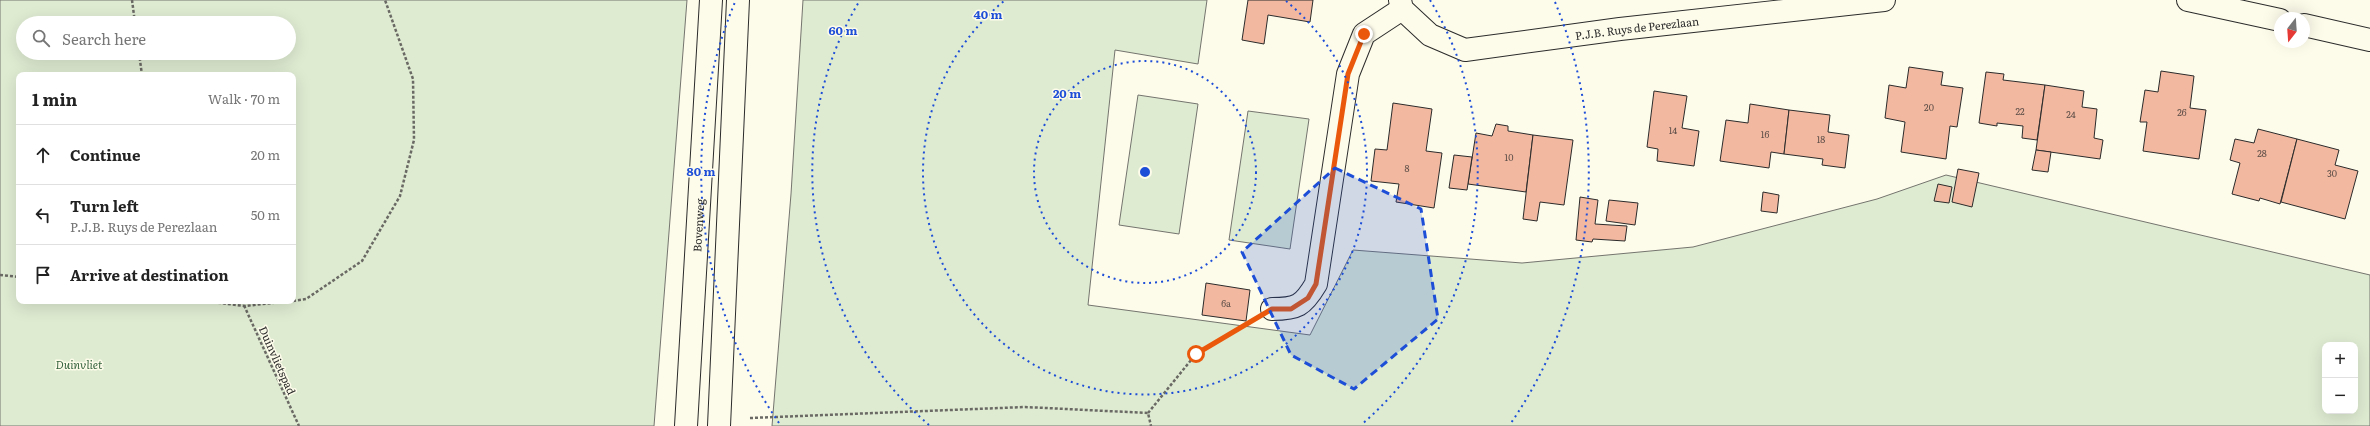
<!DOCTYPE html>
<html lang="en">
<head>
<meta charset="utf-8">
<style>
  :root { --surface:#fff; --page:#f2f2f2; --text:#222; --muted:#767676; --line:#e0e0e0 }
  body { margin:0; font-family:Literata,serif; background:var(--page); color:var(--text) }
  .controls { position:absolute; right:12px; bottom:12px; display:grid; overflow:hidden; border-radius:8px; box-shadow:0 4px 16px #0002 }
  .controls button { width:36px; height:36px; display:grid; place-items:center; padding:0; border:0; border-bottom:1px solid var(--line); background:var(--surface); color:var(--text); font:20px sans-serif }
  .compass { position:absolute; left:2274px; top:12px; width:36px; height:36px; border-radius:50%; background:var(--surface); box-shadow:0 4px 16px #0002; rotate:197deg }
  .stop { position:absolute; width:12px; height:12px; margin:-9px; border:3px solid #ea580c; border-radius:50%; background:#fff }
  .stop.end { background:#ea580c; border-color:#fff; box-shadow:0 1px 4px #0008 }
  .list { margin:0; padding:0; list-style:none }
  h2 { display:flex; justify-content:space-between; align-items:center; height:52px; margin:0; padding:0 16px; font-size:17px }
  h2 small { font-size:13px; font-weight:400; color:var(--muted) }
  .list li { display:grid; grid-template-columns:26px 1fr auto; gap:12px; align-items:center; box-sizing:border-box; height:60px; padding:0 16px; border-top:1px solid var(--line) }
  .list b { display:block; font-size:15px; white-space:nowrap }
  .list p { margin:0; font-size:13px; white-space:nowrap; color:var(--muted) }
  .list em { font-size:13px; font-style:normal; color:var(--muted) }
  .icon { flex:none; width:22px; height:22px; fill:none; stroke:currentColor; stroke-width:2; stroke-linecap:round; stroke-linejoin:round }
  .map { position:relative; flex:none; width:2370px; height:426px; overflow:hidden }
  .search { position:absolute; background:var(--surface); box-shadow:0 4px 16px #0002; left:16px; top:16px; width:280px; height:44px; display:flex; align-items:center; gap:10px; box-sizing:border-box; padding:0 14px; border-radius:22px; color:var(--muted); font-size:15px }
  .panel { position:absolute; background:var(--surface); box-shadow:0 4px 16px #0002; left:16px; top:72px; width:280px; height:232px; border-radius:8px }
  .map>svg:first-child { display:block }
  .green { fill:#deebd1; stroke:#74746e; fill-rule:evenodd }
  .building { fill:#f2b8a0; stroke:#2b2b2b }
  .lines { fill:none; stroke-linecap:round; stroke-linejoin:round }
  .minor-casing { stroke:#2b2b2b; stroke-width:24 }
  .path { stroke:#6a6964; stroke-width:2.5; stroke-dasharray:3 2; stroke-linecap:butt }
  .minor { stroke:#fdfbea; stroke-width:22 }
  .route { stroke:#ea580c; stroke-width:5 }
  .marked { fill:#1d4ed8; fill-opacity:0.2; stroke:#1d4ed8; stroke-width:3; stroke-dasharray:8 5; stroke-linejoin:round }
  .ring { fill:none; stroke:#1d4ed8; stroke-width:2; stroke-dasharray:2 4 }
  .labels { text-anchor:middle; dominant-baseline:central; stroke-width:3; stroke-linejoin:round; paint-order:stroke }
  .number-label { font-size:9px; fill:#5d4e48 }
  .street-label { font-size:11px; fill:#2b2b2b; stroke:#fdfbea }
  .park-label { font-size:11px; font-style:italic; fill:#34623c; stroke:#fdfbea }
  .centre { fill:#1d4ed8; stroke:#fdfbea; stroke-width:2 }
  .ring-label { font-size:12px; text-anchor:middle; font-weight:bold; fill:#1d4ed8; stroke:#fdfbea; stroke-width:3; stroke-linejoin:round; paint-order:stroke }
</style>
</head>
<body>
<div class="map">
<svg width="2370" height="426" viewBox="0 0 2370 426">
  <rect width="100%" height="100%" fill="#fdfbea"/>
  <!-- green -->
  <g class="green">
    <path d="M0,0H687L654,426H0ZM23,23H289V53H23ZM19,75H293V301H19Z"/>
    <path d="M803,0H1207L1198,64L1115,50L1088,305L1310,335L1353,250L1522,263L1693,247L1877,199L1946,175L2370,275V426H772L791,194ZM2325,345H2355V411H2325Z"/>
    <path d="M1138,95L1198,104L1179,234L1119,225Z"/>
    <path d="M1248,111L1309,119L1290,249L1229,240Z"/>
  </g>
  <!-- building -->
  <g class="building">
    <path d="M1248,0H1313L1310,22L1268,15L1264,44L1242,40Z"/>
    <path d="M1909,67L1943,72L1941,85L1963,88L1957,127L1950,126L1946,159L1901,152L1905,122L1885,118L1889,85L1906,88Z"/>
    <path d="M2161,71L2194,76L2190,108L2206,110L2199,159L2143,151L2147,122H2140L2145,90L2158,92Z"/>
    <path d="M1986,72L2004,74L2003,80L2045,85L2037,140L2022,138L2023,126L1997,123V126L1979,123Z"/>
    <path d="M2045,85L2084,91L2082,107L2097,109L2094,138L2103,140L2100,159L2036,150Z"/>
    <path d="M1654,91L1687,96L1682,128L1699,131L1694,166L1657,161L1658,149L1647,147Z"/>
    <path d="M1393,103L1432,109L1426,151L1442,153L1434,208L1396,202L1399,184L1371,181L1375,149L1387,150Z"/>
    <path d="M1750,104L1789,110L1784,154L1771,152L1769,168L1720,161L1726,120L1748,123Z"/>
    <path d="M1789,110L1830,115L1828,132L1849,135L1845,168L1822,165L1823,159L1784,154Z"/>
    <path d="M1496,124L1508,126V131L1533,135L1526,192L1468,184L1476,133L1492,136Z"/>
    <path d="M2258,129L2297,139L2280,204L2260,198L2259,201L2232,194L2240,163L2230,160L2235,139L2254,143Z"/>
    <path d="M1533,135L1573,140L1564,205L1540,202L1537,221L1523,219Z"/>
    <path d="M2297,139L2339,150L2335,165L2358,171L2345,219L2281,202Z"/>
    <path d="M2036,150L2051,152L2048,172L2032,170Z"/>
    <path d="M1454,155L1472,157L1467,190L1449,188Z"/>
    <path d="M1958,169L1979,173L1972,207L1952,202Z"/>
    <path d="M1938,184L1952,187L1949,203L1934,201Z"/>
    <path d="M1763,192L1779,195L1777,213L1761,211Z"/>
    <path d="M1580,197L1598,200L1595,224L1627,226L1625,241L1593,239L1592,242L1576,240Z"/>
    <path d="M1609,200L1638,203L1635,225L1606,221Z"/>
    <path d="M1206,283L1250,290L1246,321L1202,315Z"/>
  </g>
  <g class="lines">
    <defs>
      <g id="minor">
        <path id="s1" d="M1400,0L1402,9L1430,35L1465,50L1620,29L1884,0"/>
        <path d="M2188,0L2280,20"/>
        <path d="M2304,25L2370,40"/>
        <path d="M1272,309C1297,309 1303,306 1316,284L1348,74L1364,34L1402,9"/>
        <path id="s2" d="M686,426L711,0"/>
        <path d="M719,426L738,0"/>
      </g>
    </defs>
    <!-- minor casing -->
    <use href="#minor" class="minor-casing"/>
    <!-- path -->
    <g class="path">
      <path d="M132,0L135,23"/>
      <path d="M139,53L142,75"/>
      <path d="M0,275L19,277"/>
      <path d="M203,301L245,306L290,301"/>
      <path d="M242,301L299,426"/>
      <path d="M293,301L306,299L362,261L400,196L414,140L413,79L385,0"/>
      <path d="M1148,413L1196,354L1247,324"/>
      <path d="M750,418L1025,407L1148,413L1151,426"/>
    </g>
    <!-- minor -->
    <use href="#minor" class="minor"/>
  </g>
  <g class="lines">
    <!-- route -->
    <path class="route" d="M1196,354L1272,309H1291L1308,298L1316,284L1348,74L1364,34"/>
  </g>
  <!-- marked area -->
  <path class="marked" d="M1335,168L1421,209L1438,319L1354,389L1291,355L1242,252Z"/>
  <!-- distance rings -->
  <g class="ring">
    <circle cx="1145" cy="172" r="111"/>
    <path d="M1286 1A222 222 0 1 1 1004 1"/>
    <path d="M929 425A333 333 0 0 1 860 0M1430 0A333 333 0 0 1 1361 425"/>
    <path d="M779 423A444 444 0 0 1 735 2M1555 2A444 444 0 0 1 1511 423"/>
  </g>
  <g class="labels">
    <!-- number labels -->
    <g class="number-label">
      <text x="1929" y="107">20</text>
      <text x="2020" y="111">22</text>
      <text x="2182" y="112">26</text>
      <text x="2071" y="114">24</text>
      <text x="1673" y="130">14</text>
      <text x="1765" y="134">16</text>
      <text x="1821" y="139">18</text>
      <text x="2262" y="153">28</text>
      <text x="1509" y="157">10</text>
      <text x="1407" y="168">8</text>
      <text x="2332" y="173">30</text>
      <text x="1226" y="303">6a</text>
    </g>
    <!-- street labels -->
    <g class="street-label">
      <text stroke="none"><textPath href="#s1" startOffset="259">P.J.B. Ruys de Perezlaan</textPath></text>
      <text stroke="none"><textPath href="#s2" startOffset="201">Bovenweg</textPath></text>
      <text transform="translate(278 360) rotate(66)">Duinvlietspad</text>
    </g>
    <!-- park labels -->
    <g class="park-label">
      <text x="79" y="364">Duinvliet</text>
    </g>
  </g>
  <circle cx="1145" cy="172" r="6" class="centre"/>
  <g class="ring-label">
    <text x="988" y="19">40 m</text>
    <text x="843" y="35">60 m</text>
    <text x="1067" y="98">20 m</text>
    <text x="701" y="176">80 m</text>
  </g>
</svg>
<div class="controls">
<button>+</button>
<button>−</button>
</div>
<svg class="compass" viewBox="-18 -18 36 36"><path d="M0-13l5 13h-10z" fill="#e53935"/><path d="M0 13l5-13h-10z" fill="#767676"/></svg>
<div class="stop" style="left:1196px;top:354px"></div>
<div class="stop end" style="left:1364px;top:34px"></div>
<div class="search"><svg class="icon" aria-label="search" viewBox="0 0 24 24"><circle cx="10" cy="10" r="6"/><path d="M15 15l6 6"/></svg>Search here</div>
<section class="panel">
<h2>1 min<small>Walk · 70 m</small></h2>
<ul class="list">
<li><svg class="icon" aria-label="ahead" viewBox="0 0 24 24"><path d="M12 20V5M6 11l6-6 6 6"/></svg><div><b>Continue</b></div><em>20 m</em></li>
<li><svg class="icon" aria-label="left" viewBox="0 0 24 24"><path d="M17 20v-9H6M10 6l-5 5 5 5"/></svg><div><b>Turn left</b><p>P.J.B. Ruys de Perezlaan</p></div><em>50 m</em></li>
<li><svg class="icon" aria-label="arrive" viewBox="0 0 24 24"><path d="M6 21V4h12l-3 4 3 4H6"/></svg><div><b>Arrive at destination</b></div></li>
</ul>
</section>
</div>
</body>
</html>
